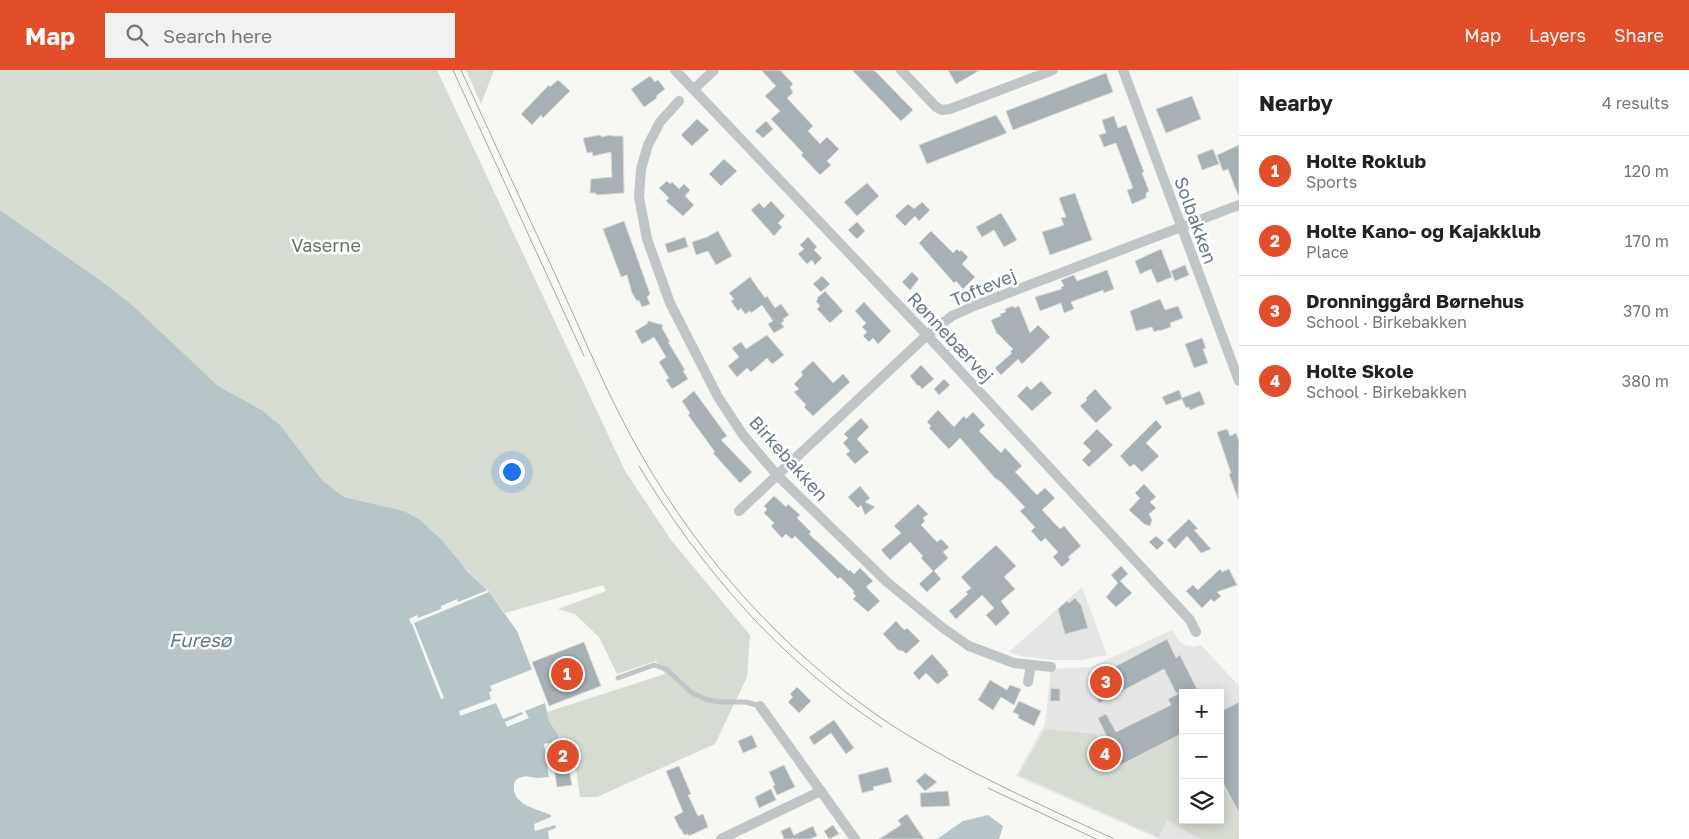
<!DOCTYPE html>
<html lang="en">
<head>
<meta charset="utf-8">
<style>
  :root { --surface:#fff; --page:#f2f2f2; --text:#222; --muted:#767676; --line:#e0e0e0; --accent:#e24e29 }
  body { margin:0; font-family:"Golos Text",sans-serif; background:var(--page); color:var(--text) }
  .controls { position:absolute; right:15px; bottom:15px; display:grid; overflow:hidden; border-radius:0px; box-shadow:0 2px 12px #0003 }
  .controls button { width:45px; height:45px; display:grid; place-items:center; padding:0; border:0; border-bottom:1px solid var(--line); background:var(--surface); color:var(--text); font:25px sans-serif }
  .you { position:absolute; left:511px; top:401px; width:18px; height:18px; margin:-12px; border:4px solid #fff; border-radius:50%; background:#1a73e8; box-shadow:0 0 0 8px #1a73e833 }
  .badge { display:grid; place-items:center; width:32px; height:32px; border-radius:50%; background:var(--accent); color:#fff; font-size:16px; font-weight:700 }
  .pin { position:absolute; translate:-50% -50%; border:2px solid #fff; box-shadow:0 1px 5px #0006 }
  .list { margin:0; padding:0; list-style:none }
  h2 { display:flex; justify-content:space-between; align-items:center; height:65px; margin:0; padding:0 20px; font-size:21px }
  h2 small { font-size:16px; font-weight:400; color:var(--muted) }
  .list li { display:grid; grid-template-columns:32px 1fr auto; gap:15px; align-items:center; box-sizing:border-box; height:70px; padding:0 20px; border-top:1px solid var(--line) }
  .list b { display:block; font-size:19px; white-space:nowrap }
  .list p { margin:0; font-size:16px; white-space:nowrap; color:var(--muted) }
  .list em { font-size:16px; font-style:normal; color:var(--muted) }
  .icon { flex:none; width:28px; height:28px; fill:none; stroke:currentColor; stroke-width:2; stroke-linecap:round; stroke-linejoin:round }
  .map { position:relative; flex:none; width:1239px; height:769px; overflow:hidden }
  header { display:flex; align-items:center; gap:30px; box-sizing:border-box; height:70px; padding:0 25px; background:var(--accent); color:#fff }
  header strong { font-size:24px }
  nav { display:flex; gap:28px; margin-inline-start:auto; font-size:18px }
  .search { width:350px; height:45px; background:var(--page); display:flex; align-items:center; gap:12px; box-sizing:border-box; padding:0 18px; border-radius:0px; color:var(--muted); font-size:19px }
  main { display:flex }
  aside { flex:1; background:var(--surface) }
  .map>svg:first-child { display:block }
  .built { fill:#e5e6e5; fill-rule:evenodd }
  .green { fill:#d7dcd3 }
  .water { fill:#b7c4c8 }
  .pier { fill:#f7f7f4 }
  .building { fill:#a7b0b5; stroke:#d9d9d6 }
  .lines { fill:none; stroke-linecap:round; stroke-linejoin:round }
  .service { stroke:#c0c5c8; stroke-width:5 }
  .minor { stroke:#c0c5c8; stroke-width:10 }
  .tram { stroke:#9fa7ac; stroke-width:1 }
  .labels { text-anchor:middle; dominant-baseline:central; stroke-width:5; stroke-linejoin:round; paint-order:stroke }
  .street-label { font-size:18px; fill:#667885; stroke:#fff }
  .park-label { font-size:18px; fill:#667761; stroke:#fff }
  .water-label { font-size:19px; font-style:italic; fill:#627a81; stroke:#fff }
</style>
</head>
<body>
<header>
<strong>Map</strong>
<div class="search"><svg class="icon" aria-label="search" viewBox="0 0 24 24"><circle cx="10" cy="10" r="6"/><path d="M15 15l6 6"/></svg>Search here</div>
<nav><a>Map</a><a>Layers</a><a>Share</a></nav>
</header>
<main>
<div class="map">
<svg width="1239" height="769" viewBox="0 0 1239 769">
  <rect width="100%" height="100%" fill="#f7f7f4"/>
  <!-- built -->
  <g class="built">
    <path d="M1082,517L1107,585L1082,590H1050L1020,586L1009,582Z"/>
    <path d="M1172,560L1180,572L1184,575L1195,577L1201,575L1239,616V769H1159L1016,706L1045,654L1051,599L1091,597ZM1183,623H1220V750H1183Z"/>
  </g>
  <!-- green -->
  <g class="green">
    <path d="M0,0H437L625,401L671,470L750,565L747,607L715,674L597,727H580L572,669L561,670L549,651L547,642L665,604L656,591L617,604L599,567L575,544L558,539L606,521L603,515L505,543L487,520L457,490L441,469L419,449L404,441L344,427L323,411L281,356L262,340L218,316L100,210L0,140Z"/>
    <path d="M466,0H494L481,34Z"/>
    <path d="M1045,659L1096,664L1115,699L1183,664V750H1220V710L1236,739L1239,738V769H1201L1167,750L1159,767L1019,705Z"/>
  </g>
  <!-- water -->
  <g class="water">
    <path d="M0,140L100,210L133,236L218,316L262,340L281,356L323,411L344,427L404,441L419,449L441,469L468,502L489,522L517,561L545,633L549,651L561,670L544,674L549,707C545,707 541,708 537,708C532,708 527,705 522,707C517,708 515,710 514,715C511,735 538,739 551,745V747L534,754L535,761L555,755L556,758L548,761L549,769H0Z"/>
    <path d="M988,745L1003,756L999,769H937L963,751Z"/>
  </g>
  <!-- pier -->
  <g class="pier">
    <path d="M488,520L489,522L414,553L444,628L441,629L412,554H411L409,549L417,545L418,548L441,539V536L457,529L458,532Z"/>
    <path d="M533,599L545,633L525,641L529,648L507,657L505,652L523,644L522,642L503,649L496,633L460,646L459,641L491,629L489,622L492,621L490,616Z"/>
  </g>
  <!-- building -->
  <g class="building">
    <path d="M761,0H780L793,14L790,17L793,23L787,28L813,56L808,61L820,74L827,67L839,79L827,91L831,95L820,105L801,85L803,83L771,49L780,41L765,26L776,16Z"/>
    <path d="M852,0H874L913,40L901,51Z"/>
    <path d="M948,0H980L956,14Z"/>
    <path d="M1106,3L1113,22L1013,60L1006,41Z"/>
    <path d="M650,6L655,12L658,10L665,19L656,26L657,28L644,37L631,19Z"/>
    <path d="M558,10L570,21L543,48L541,45L532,55L521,44L549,15L550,17Z"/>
    <path d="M1192,26L1201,49L1166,63L1156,39Z"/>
    <path d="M996,45L1007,63L927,94L919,75Z"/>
    <path d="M1114,46L1118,58L1126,55L1144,102L1142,103L1149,121L1146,123V128L1132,134L1127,120L1133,118L1116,73L1104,77L1099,65L1106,63L1102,50Z"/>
    <path d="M697,49L709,60L692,76L681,65Z"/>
    <path d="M766,51L773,59L763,68L755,61Z"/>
    <path d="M600,65L602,67L610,65L611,66H623L624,123L596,125V123H590L591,109L612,107L611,82L593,86L592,82L587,83L583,68Z"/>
    <path d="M1239,75V125H1238L1228,99L1223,101L1217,85Z"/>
    <path d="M1213,79L1219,94L1202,100L1197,85Z"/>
    <path d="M724,89L737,101L721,116L709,104Z"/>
    <path d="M667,111L670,114L672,112L679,119L684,114L690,120L685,126L694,135L683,146L666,131L669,128L659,118Z"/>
    <path d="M867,113L879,126L857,146L844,132Z"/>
    <path d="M1075,123L1092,170L1050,185L1042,162L1064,155L1061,148L1066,147L1059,128Z"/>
    <path d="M771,131L785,146L778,153L782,157L774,166L751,140L759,133L764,138Z"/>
    <path d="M922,132L930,140L919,151L915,146L905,156L895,146L908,134L914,139Z"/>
    <path d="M1001,143L1017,170L1004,177L994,160L982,167L976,157Z"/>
    <path d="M624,151L650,224L647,227L650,234L642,237L639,230L637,231L632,223L627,205L621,207L603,159Z"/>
    <path d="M857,152L865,161L857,169L848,160Z"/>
    <path d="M718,161L732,186L716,195L708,181L696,185L692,172L707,167Z"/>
    <path d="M931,161L953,183L957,179L960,182L961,180L968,187L962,194L975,207L963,219L956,211L954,213L919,173Z"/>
    <path d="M685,167L688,177L668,183L665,174Z"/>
    <path d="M808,167L817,177L814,180L822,188L815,195L812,190L807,194L798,184L804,179L800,175Z"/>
    <path d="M1161,179L1172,207L1157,213L1151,199L1140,204L1135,191Z"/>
    <path d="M1185,195L1189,205L1175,211L1171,201Z"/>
    <path d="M1107,200L1114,219L1104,223L1103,220L1071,232L1074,239L1064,243L1061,233L1040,241L1035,227L1062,219L1061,217L1064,216L1061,210L1074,205L1077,211Z"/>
    <path d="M912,202L919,209L910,220L902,212Z"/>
    <path d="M822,206L830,214L821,222L813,214Z"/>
    <path d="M750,207L765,228L767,226L775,238L781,234L789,245L783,249L784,251L781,253L784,257L774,263L768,254L773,251L762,235L751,243L750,241L745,244L741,238L738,241L731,231L734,229L729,223Z"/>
    <path d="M825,221L843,241L830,253L817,239L820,236L816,231L818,229L817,228Z"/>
    <path d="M1160,229L1165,240L1178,236L1183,248L1170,253L1171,257L1159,261V260L1154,262L1152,257L1136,261L1130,241Z"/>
    <path d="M864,232L891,261L878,274L873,268L869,272L863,266L867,262L862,257L866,253L855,241Z"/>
    <path d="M1013,236L1014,238L1019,236L1030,263L1038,255L1050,267L1022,294L1018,289L1001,305L995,298L1012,283L1010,282L1013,279L998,264H997L991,250L1001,246L1000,244L1006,242L1005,239Z"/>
    <path d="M648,251L663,255L662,258L670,272H668L685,300L683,301L688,309L672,319L666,310L669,308L659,292L666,287L654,267L642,274L635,261L647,254Z"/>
    <path d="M767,265L784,285L772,294L767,288L751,302L747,298L737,307L728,296L739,287L732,278L741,272L746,279Z"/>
    <path d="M1202,268L1206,278L1203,279L1208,293L1194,298L1185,274Z"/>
    <path d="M813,291L833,313L843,304L850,312L813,346L804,337L806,335L794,322L799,319L794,314L803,305L801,302Z"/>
    <path d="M921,295L934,309L922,319L919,315L918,316L910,306Z"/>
    <path d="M944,309L950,315L939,325L934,319Z"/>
    <path d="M1041,311L1052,323L1032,341L1017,326L1027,316L1031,320Z"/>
    <path d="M1095,319L1112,338L1096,353L1080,336L1087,330L1086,328Z"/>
    <path d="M1179,320L1182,328L1200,321L1205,334L1190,340L1189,337L1186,338L1182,329L1166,335L1162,327Z"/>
    <path d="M694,321L727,366L721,370L752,402L740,413L713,383L715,382L688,345L690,343L682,331Z"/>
    <path d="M938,340L954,357L964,346L966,349L973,342L985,355L979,361L1001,383L1005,378L1022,396L1015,402L1037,425L1045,418L1055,428L1042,440L1060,459L1064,456L1081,476L1068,487L1070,490L1062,497L1053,487L1058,482L1045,468L1041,472L1031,461L1035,457L1020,441L1025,437L1001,412L995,408L960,368L949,379L929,358L931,356L927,352Z"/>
    <path d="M861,348L869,357L857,369L869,382L855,394L846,384L850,381L843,373L848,368L844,364Z"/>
    <path d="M1156,350L1162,357L1146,373L1159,386L1142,402L1134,394L1130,397L1120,386Z"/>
    <path d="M1097,359L1113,375L1089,397L1082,390L1091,381L1083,373Z"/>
    <path d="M1227,359L1230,366L1236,363L1239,371L1238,429L1229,404L1231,403L1217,362Z"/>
    <path d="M1144,414L1156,427L1150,432L1156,438L1149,444L1152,450L1150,456L1144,454L1129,440L1140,428L1135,423Z"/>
    <path d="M860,416L870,428L865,432L875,437L865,445L861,435L858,438L848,427Z"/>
    <path d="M774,426L786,437L788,434L800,445L797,448L811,462L809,464L849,501L850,500L854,504L860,498L873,511L866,517L880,531L868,542L853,529L856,526L853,523L854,521L840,507L838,509L795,466L792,469L786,464L782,468L771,456L774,453L764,443L767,439L764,436Z"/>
    <path d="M918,434L928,444L923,448L925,451L921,455L937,472L941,469L949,477L943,482L948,488L934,501L941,509L927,522L919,514L933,501L921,488L923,486L910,472L890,490L881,480L901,463L894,456Z"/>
    <path d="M1189,449L1198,459L1194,460L1211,479L1201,483L1187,466L1175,479L1167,470Z"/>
    <path d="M1156,466L1164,473L1157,480L1149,472Z"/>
    <path d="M996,475L1016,496L1004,507L1015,519L1001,531L1010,543L996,556L986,545L994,538L982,525L956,549L949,541L968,524L966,522L971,518L961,507Z"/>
    <path d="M1121,496L1128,504L1120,511L1132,523L1116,537L1106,527L1118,513L1111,505Z"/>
    <path d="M1220,499L1222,502L1229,499L1237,515L1217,522L1221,526L1214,532L1211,529L1202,538L1186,521L1193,515L1198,520Z"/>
    <path d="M1075,528L1081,535L1088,558L1065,564L1058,539L1067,531L1069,533Z"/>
    <path d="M896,551L902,558L905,560L907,558L920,571L906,584L903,581L898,580L883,564Z"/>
    <path d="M1167,569L1176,588L1180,585L1199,623H1183V663L1115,698L1101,670L1107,667L1098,648L1106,644L1116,662L1171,635L1168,629L1180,623H1176L1164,599L1099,633L1088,611Z"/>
    <path d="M584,572L601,616L549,636L532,592Z"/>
    <path d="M932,584L948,602L947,603L949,605L938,614L936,613L926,603L919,610L913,603Z"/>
    <path d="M990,610L1007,620L1010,615L1021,619L1014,635L1001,627L993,640L978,630Z"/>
    <path d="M797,617L811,631L799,643L788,632L793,627L790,624Z"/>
    <path d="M1051,618L1060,619V631H1050Z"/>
    <path d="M1019,631L1041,641L1034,656L1018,648L1019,645L1013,642Z"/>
    <path d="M1239,632V743L1220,707V642Z"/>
    <path d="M834,650L854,678L846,684L831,663L814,675L809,667Z"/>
    <path d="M752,665L757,677L743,683L738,671Z"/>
    <path d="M571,669L576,699L569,700L572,715L557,717L550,673Z"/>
    <path d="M784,695L795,717L777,725L773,716L775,715L769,702Z"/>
    <path d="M679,696L691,724L688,725L698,746L703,744L708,757L689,766L688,764L684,765L681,759H680L674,747L683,742L666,701Z"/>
    <path d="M888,697L892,712L873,717L874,720L862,723L858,705Z"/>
    <path d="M925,703L937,712L925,721L916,711Z"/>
    <path d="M771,719L776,730L759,738L755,727Z"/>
    <path d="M948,721L950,736L921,737L920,723Z"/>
    <path d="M907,744L924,769H879L901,755L898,750Z"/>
    <path d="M833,755L839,764L829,769L824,761Z"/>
    <path d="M813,756L817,766L810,769H784L781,761L790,757L794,765Z"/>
  </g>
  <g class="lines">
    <!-- service -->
    <path class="service" d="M618,608L654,595L666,599L692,623L705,629L719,632H746L760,636"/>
    <!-- minor -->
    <g class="minor">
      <path d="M675,0L927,265L1190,550L1196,562"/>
      <path d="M901,0L936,37L942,40L950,39L1053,0"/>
      <path d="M1123,0L1239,311"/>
      <path d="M694,19L714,0"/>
      <path d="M679,31L660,52L648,75L641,99L639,127L647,169L670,233L718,327L743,365L777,405L887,512L943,558L969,576L1014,593L1051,597"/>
      <path d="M739,441L927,265L952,246L974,236L1239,135"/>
      <path d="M1028,612L1031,595"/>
      <path d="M760,636L855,769"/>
      <path d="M721,769L821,721"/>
    </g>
    <!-- tram -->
    <g class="tram">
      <path d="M453,0L584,286"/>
      <path d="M461,0C494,72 527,143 560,215C586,272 610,331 642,386C701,489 783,580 881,648C954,697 1035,732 1114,769"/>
      <path d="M639,396C701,499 781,591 882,657"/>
      <path d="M988,718L1096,769"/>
    </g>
  </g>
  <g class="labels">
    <!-- street labels -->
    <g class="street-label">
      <text transform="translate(1196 150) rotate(70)">Solbakken</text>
      <text transform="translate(983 217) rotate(-23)">Toftevej</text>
      <text transform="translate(951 267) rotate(47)">Rønnebærvej</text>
      <text transform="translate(789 388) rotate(48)">Birkebakken</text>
    </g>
    <!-- park labels -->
    <g class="park-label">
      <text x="326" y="175">Vaserne</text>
    </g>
    <!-- water labels -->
    <g class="water-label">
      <text x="200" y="569">Furesø</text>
    </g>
  </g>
</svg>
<div class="controls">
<button>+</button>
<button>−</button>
<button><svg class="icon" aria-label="layers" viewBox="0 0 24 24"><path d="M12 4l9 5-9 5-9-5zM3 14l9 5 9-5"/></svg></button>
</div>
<div class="you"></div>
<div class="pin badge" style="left:567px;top:604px">1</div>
<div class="pin badge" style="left:563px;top:686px">2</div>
<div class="pin badge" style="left:1106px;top:612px">3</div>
<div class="pin badge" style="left:1105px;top:684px">4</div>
</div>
<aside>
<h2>Nearby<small>4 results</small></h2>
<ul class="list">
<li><span class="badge">1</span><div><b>Holte Roklub</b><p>Sports</p></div><em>120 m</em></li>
<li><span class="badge">2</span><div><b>Holte Kano- og Kajakklub</b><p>Place</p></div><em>170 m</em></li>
<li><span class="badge">3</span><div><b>Dronninggård Børnehus</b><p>School · Birkebakken</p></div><em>370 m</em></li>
<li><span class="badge">4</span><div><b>Holte Skole</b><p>School · Birkebakken</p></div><em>380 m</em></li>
</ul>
</aside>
</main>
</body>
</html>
